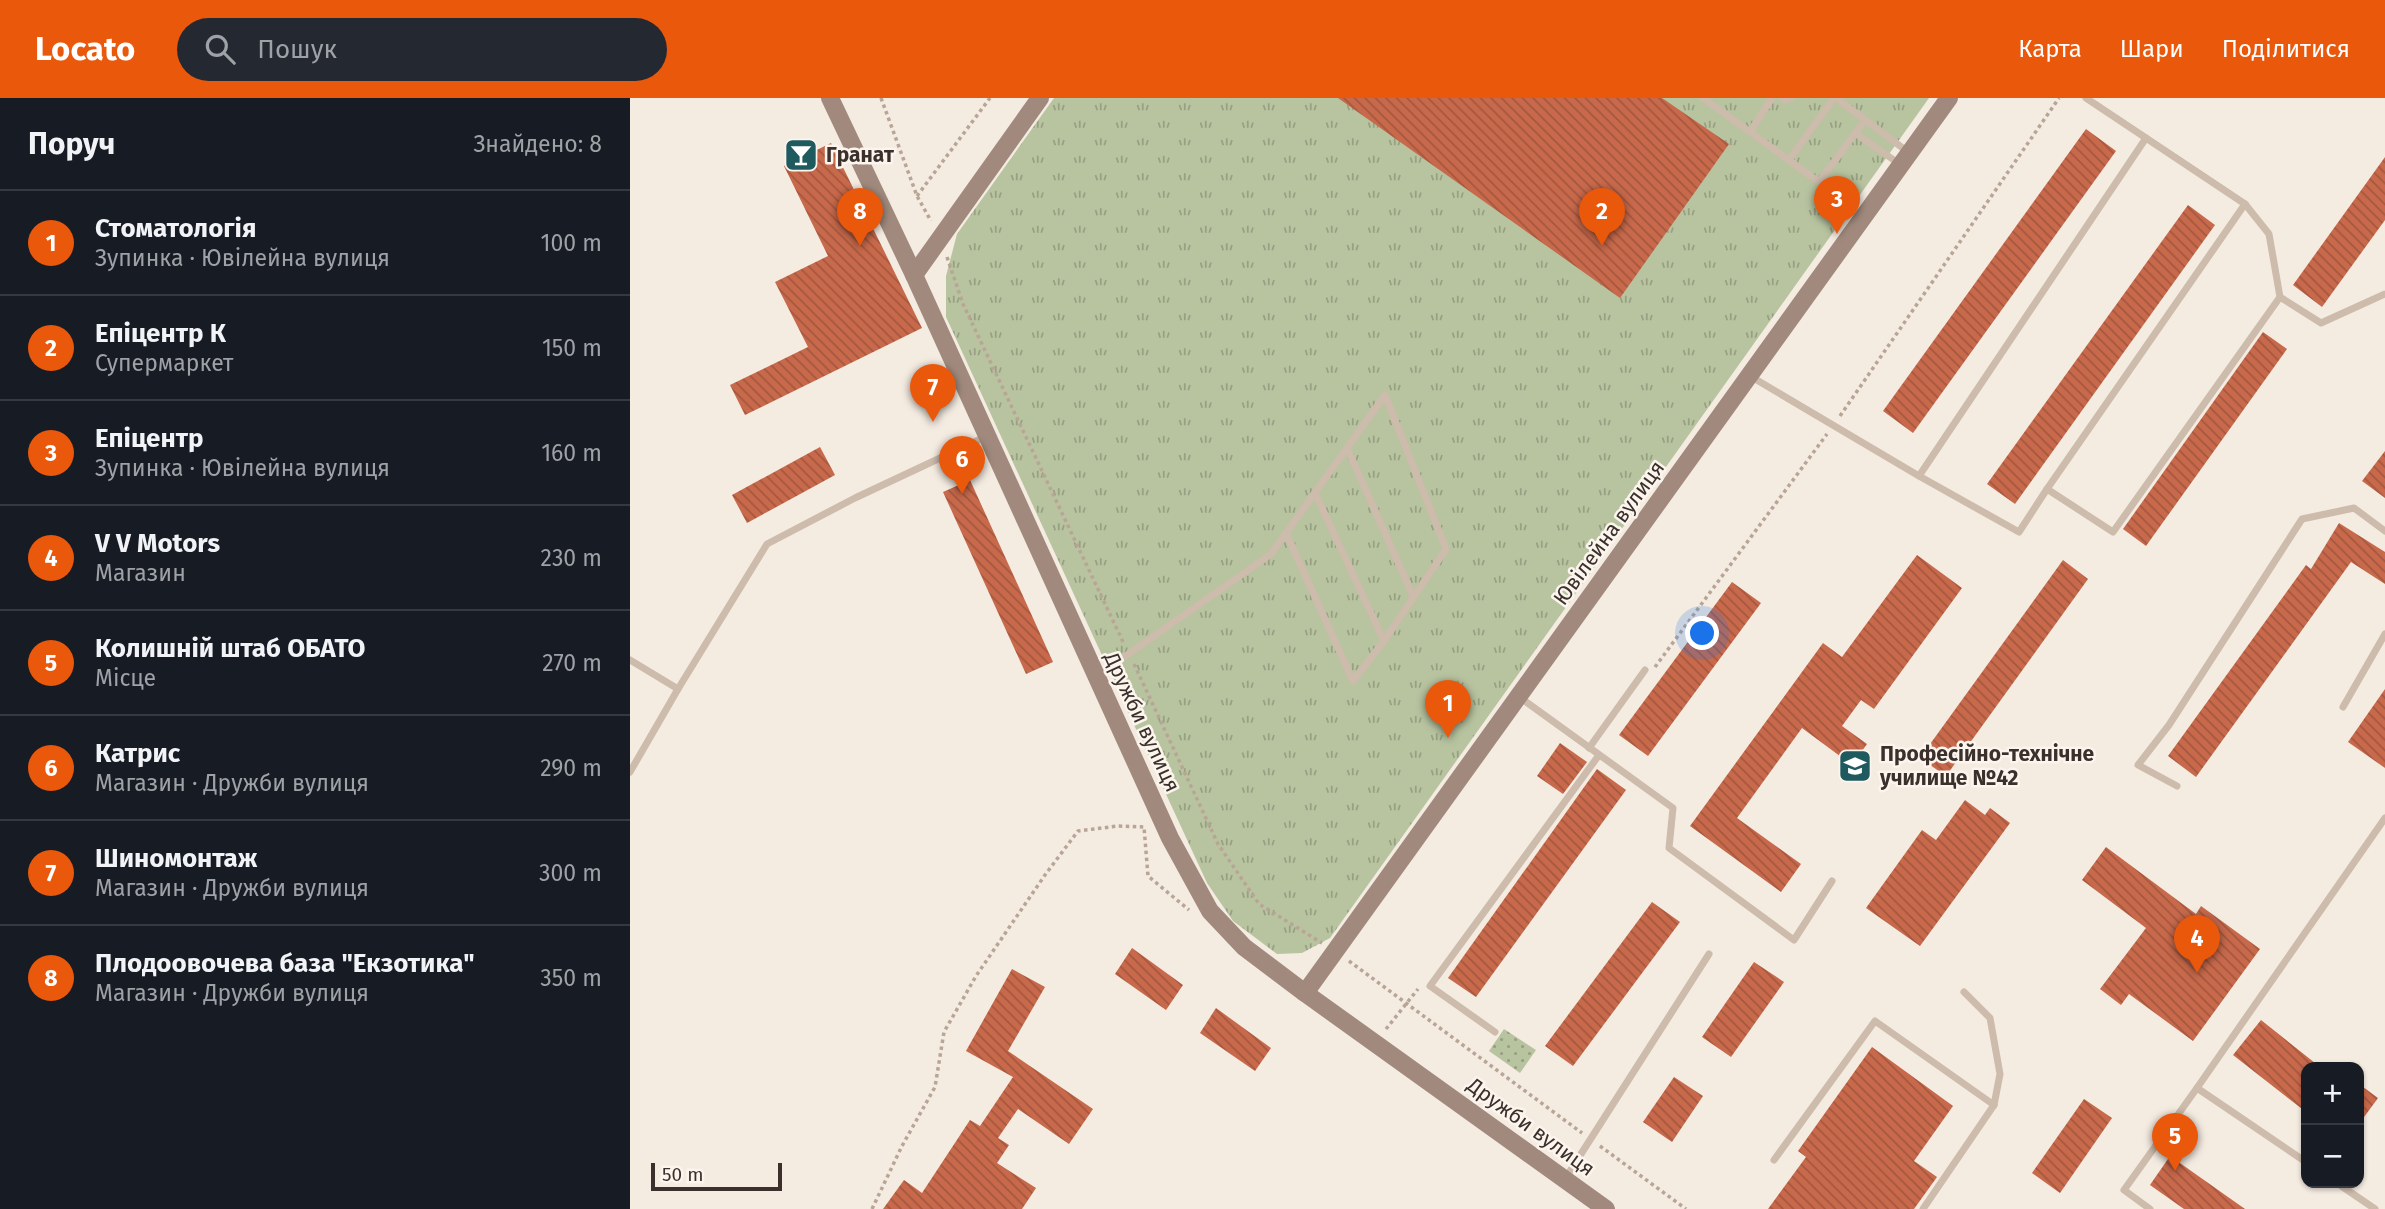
<!DOCTYPE html>
<html lang="uk">
<head>
<meta charset="utf-8">
<style>
  :root { --surface:#171b24; --page:#242831; --text:#f1f3f6; --muted:#9ea1a6; --line:#363941; --accent:#ea580c }
  body { margin:0; font-family:"Fira Sans",sans-serif; background:var(--page); color:var(--text) }
  .controls { position:absolute; right:21px; bottom:21px; display:grid; overflow:hidden; border-radius:14px; box-shadow:0 2px 5px #0004 }
  .controls button { width:63px; height:63px; display:grid; place-items:center; padding:0; border:0; border-bottom:2px solid var(--line); background:var(--surface); color:var(--text); font:35px sans-serif }
  .scale { position:absolute; left:21px; bottom:18px; width:131px; box-sizing:border-box; padding-left:7px; border:4px solid #3b302b; border-top:0; font-size:19px; line-height:24px; white-space:nowrap; color:#3b302b; -webkit-text-stroke:5px #fbf5ee; paint-order:stroke }
  .you { position:absolute; left:1073px; top:536px; width:24px; height:24px; margin:-18px; border:5px solid #fff; border-radius:50%; background:#1a73e8; box-shadow:0 0 0 10px #1a73e833 }
  .badge { display:grid; place-items:center; width:46px; height:46px; border-radius:50%; background:var(--accent); color:#fff; font-size:23px; font-weight:700 }
  .pin { position:absolute; translate:-50% -58px; filter:drop-shadow(0 2px 4px #0008) }
  .pin::after { content:''; position:absolute; top:37px; width:24px; height:21px; background:inherit; clip-path:polygon(0 0,100% 0,50% 100%) }
  .list { margin:0; padding:0; list-style:none }
  h2 { display:flex; justify-content:space-between; align-items:center; height:91px; margin:0; padding:0 28px; font-size:30px }
  h2 small { font-size:23px; font-weight:400; color:var(--muted) }
  .list li { display:grid; grid-template-columns:46px 1fr auto; gap:21px; align-items:center; box-sizing:border-box; height:105px; padding:0 28px; border-top:2px solid var(--line) }
  .list b { display:block; font-size:26px; white-space:nowrap }
  .list p { margin:0; font-size:23px; white-space:nowrap; color:var(--muted) }
  .list em { font-size:23px; font-style:normal; color:var(--muted) }
  .icon { flex:none; width:38px; height:38px; fill:none; stroke:currentColor; stroke-width:2; stroke-linecap:round; stroke-linejoin:round }
  .map { position:relative; flex:none; width:1755px; height:1111px; overflow:hidden }
  header { display:flex; align-items:center; gap:42px; box-sizing:border-box; height:98px; padding:0 35px; background:var(--accent); color:#fff }
  header strong { font-size:33px }
  nav { display:flex; gap:38px; margin-inline-start:auto; font-size:24px }
  .search { width:490px; height:63px; background:var(--page); display:flex; align-items:center; gap:18px; box-sizing:border-box; padding:0 24px; border-radius:38px; color:var(--muted); font-size:26px }
  main { display:flex }
  aside { flex:1; background:var(--surface) }
  .map>svg:first-child { display:block }
  .grass { fill:url(#grass-tufts) }
  .park { fill:url(#park-dots) }
  .building { fill:url(#building-back-hatch) }
  .lines { fill:none; stroke-linecap:round; stroke-linejoin:round }
  .path { stroke:#b9a596; stroke-width:3.5; stroke-dasharray:3.5 3.5; stroke-linecap:butt }
  .lane { stroke:#cdbbac; stroke-width:7 }
  .secondary { stroke:#a18a7d; stroke-width:18 }
  .labels { text-anchor:middle; dominant-baseline:central; stroke-width:5; stroke-linejoin:round; paint-order:stroke }
  .poi-label { font-size:21px; font-weight:bold; fill:#3b302b; stroke:#fbf5ee; text-anchor:start }
  .street-label { font-size:21px; fill:#3b302b; stroke:#fbf5ee }
</style>
</head>
<body>
<header>
<strong>Locato</strong>
<div class="search"><svg class="icon" aria-label="search" viewBox="0 0 24 24"><circle cx="10" cy="10" r="6"/><path d="M15 15l6 6"/></svg>Пошук</div>
<nav><a>Карта</a><a>Шари</a><a>Поділитися</a></nav>
</header>
<main>
<aside>
<h2>Поруч<small>Знайдено: 8</small></h2>
<ul class="list">
<li><span class="badge">1</span><div><b>Стоматологія</b><p>Зупинка · Ювілейна вулиця</p></div><em>100 m</em></li>
<li><span class="badge">2</span><div><b>Епіцентр К</b><p>Супермаркет</p></div><em>150 m</em></li>
<li><span class="badge">3</span><div><b>Епіцентр</b><p>Зупинка · Ювілейна вулиця</p></div><em>160 m</em></li>
<li><span class="badge">4</span><div><b>V V Motors</b><p>Магазин</p></div><em>230 m</em></li>
<li><span class="badge">5</span><div><b>Колишній штаб ОБАТО</b><p>Місце</p></div><em>270 m</em></li>
<li><span class="badge">6</span><div><b>Катрис</b><p>Магазин · Дружби вулиця</p></div><em>290 m</em></li>
<li><span class="badge">7</span><div><b>Шиномонтаж</b><p>Магазин · Дружби вулиця</p></div><em>300 m</em></li>
<li><span class="badge">8</span><div><b>Плодоовочева база &quot;Екзотика&quot;</b><p>Магазин · Дружби вулиця</p></div><em>350 m</em></li>
</ul>
</aside>
<div class="map">
<svg width="1755" height="1111" viewBox="0 0 1755 1111">
  <defs>
    <pattern id="grass-tufts" width="24" height="20" patternUnits="userSpaceOnUse" patternTransform="scale(1.75)"><rect width="24" height="20" fill="#b8c4a0"/><path d="M3 7l-1-3M5 7V3M7 7l1-3M15 17l-1-3M17 17v-4M19 17l1-3" fill="none" stroke="#97a083"/></pattern>
    <pattern id="park-dots" width="8" height="8" patternUnits="userSpaceOnUse" patternTransform="scale(1.75)"><rect width="8" height="8" fill="#b8c4a0"/><path d="M2 2h.1M6 6h.1" fill="none" stroke="#97a083" stroke-width="1.8" stroke-linecap="round"/></pattern>
    <pattern id="building-back-hatch" width="6" height="6" patternUnits="userSpaceOnUse" patternTransform="scale(1.75)"><rect width="6" height="6" fill="#c8694b"/><path d="M-1 5l2 2M0 0l6 6M5-1l2 2" fill="none" stroke="#a4573f"/></pattern>
  </defs>
  <rect width="100%" height="100%" fill="#f4ebe1"/>
  <!-- grass -->
  <path class="grass" d="M424,0H1299L700,840L672,855L647,856L603,823L577,785L316,219V178L327,136Z"/>
  <!-- park -->
  <path class="park" d="M874,931L906,952L890,975L859,953Z"/>
  <!-- building -->
  <g class="building">
    <path d="M708,0H1032L1099,46L990,200Z"/>
    <path d="M1456,31L1486,53L1283,335L1253,313Z"/>
    <path d="M201,45L292,230L115,317L100,287L178,249L145,184L198,158L154,68Z"/>
    <path d="M1755,59V122L1692,209L1663,187Z"/>
    <path d="M1558,107L1585,127L1385,406L1357,386Z"/>
    <path d="M1633,234L1657,251L1516,448L1493,431Z"/>
    <path d="M190,349L205,377L117,425L102,397Z"/>
    <path d="M1755,353V400L1732,383Z"/>
    <path d="M340,382L423,564L396,576L313,394Z"/>
    <path d="M1709,425L1755,454V486L1721,464L1566,679L1538,658L1676,467L1681,471Z"/>
    <path d="M1287,457L1332,490L1244,611L1231,602L1212,628L1237,646L1222,667L1172,630L1107,720L1171,766L1151,794L1060,728L1193,545L1212,559Z"/>
    <path d="M1433,462L1458,481L1316,678L1290,660Z"/>
    <path d="M1102,484L1131,505L1018,658L989,637Z"/>
    <path d="M1755,591V670L1718,644Z"/>
    <path d="M930,645L957,664L933,696L907,678Z"/>
    <path d="M967,671L996,692L846,899L818,880Z"/>
    <path d="M1335,702L1355,717L1360,710L1380,725L1290,848L1236,810L1292,732L1306,742Z"/>
    <path d="M1476,749L1566,816L1571,808L1630,851L1563,943L1499,896L1491,907L1470,891L1516,830L1452,782Z"/>
    <path d="M1022,804L1050,824L943,968L915,948Z"/>
    <path d="M502,850L553,887L536,912L485,876Z"/>
    <path d="M1124,864L1154,884L1101,959L1072,939Z"/>
    <path d="M382,871L415,889L378,953L463,1011L439,1046L388,1011L368,1040L379,1047L367,1065L406,1090L392,1111H253L274,1082L292,1095L340,1022L350,1028L383,979L336,953Z"/>
    <path d="M586,910L641,950L625,973L570,935Z"/>
    <path d="M1631,922L1690,969H1676V1014L1603,957Z"/>
    <path d="M1242,949L1323,1008L1284,1063L1307,1079L1284,1111H1138L1176,1059L1168,1053Z"/>
    <path d="M1044,979L1073,998L1042,1044L1013,1024Z"/>
    <path d="M1729,986L1748,1000L1729,1026Z"/>
    <path d="M1454,1001L1482,1020L1430,1095L1402,1075Z"/>
    <path d="M1540,1058L1615,1111H1554L1520,1087Z"/>
  </g>
  <g class="lines">
    <!-- path -->
    <g class="path">
      <path d="M251,0L287,98L301,123"/>
      <path d="M287,98L360,0"/>
      <path d="M317,159L333,206L494,546"/>
      <path d="M1210,318L1429,0"/>
      <path d="M504,566L588,746L629,806L692,845"/>
      <path d="M1025,569L1197,336"/>
      <path d="M719,863L952,1035"/>
      <path d="M756,931L788,891"/>
      <path d="M970,1048L1056,1111"/>
      <path d="M242,1111L272,1048L305,989L314,934L346,878L415,777L448,733L488,728L514,729L518,778L559,812"/>
    </g>
    <!-- lane -->
    <g class="lane">
      <path d="M1073,0L1189,84L1235,22"/>
      <path d="M1152,0L1155,2L1161,0"/>
      <path d="M1206,0L1278,54"/>
      <path d="M1456,0L1615,106"/>
      <path d="M1120,34L1142,0"/>
      <path d="M1225,35L1271,67"/>
      <path d="M1159,62L1204,0"/>
      <path d="M1650,199L1483,434L1417,391L1615,106L1639,136L1650,199L1691,225L1755,196"/>
      <path d="M1120,278L1289,378L1516,40"/>
      <path d="M717,350L783,498"/>
      <path d="M1289,378L1389,434L1417,391"/>
      <path d="M685,395L754,543"/>
      <path d="M0,562L48,591L137,446L225,400L357,338"/>
      <path d="M467,578L641,456L656,435L755,297L816,451L754,543L723,583L656,435"/>
      <path d="M888,598L1043,710L1039,750L1164,842L1202,783"/>
      <path d="M1713,609L1755,536"/>
      <path d="M959,650L1015,572"/>
      <path d="M0,674L48,591"/>
      <path d="M1547,688L1508,667L1539,627L1672,421L1724,410L1755,433"/>
      <path d="M1334,894L1360,920L1370,976L1364,1007"/>
      <path d="M865,934L800,888L969,657"/>
      <path d="M1144,1062L1245,923L1364,1007L1293,1111"/>
      <path d="M1676,1064L1567,990L1755,720"/>
      <path d="M935,1081L1079,856"/>
      <path d="M1707,1085L1745,1111"/>
      <path d="M1520,1111L1494,1092L1567,990"/>
    </g>
    <!-- secondary -->
    <g class="secondary">
      <path d="M200,0L284,177L540,740L580,813L614,849L675,895L976,1111"/>
      <path d="M284,177L410,0"/>
      <path d="M675,895L1319,0"/>
    </g>
  </g>
  <!-- icons -->
  <defs>
    <symbol id="bar-square" viewBox="-11 -11 22 22"><rect x="-9" y="-9" width="18" height="18" rx="4" fill="#1f5a5e" stroke="#fbf5ee"/><path d="M-6-5H6L.8 .8V4.5H3.5V6h-7V4.5H-.8V.8Z" fill="#fff"/></symbol>
    <symbol id="university-square" viewBox="-11 -11 22 22"><rect x="-9" y="-9" width="18" height="18" rx="4" fill="#1f5a5e" stroke="#fbf5ee"/><path d="M0-5L7-2L0 1L-7-2ZM-4 1L0 2.5L4 1V4Q0 6-4 4Z" fill="#fff"/></symbol>
  </defs>
  <g fill-rule="evenodd">
    <use href="#bar-square" x="152" y="38" width="38" height="38"/>
    <use href="#university-square" x="1206" y="649" width="38" height="38"/>
  </g>
  <g class="labels">
    <!-- poi labels -->
    <g class="poi-label">
      <text x="196" y="57">Гранат</text>
      <text x="1250" y="656">Професійно-технічне<tspan x="1250" dy="24">училище №42</tspan></text>
    </g>
    <!-- street labels -->
    <g class="street-label">
      <text transform="translate(979 435) rotate(-54)">Ювілейна вулиця</text>
      <text transform="translate(512 624) rotate(65)">Дружби вулиця</text>
      <text transform="translate(901 1029) rotate(36)">Дружби вулиця</text>
    </g>
  </g>
</svg>
<div class="controls">
<button>+</button>
<button>−</button>
</div>
<div class="scale">50 m</div>
<div class="you"></div>
<div class="pin badge" style="left:818px;top:640px">1</div>
<div class="pin badge" style="left:972px;top:148px">2</div>
<div class="pin badge" style="left:1207px;top:136px">3</div>
<div class="pin badge" style="left:1567px;top:875px">4</div>
<div class="pin badge" style="left:1545px;top:1073px">5</div>
<div class="pin badge" style="left:332px;top:396px">6</div>
<div class="pin badge" style="left:303px;top:324px">7</div>
<div class="pin badge" style="left:230px;top:148px">8</div>
</div>
</main>
</body>
</html>
